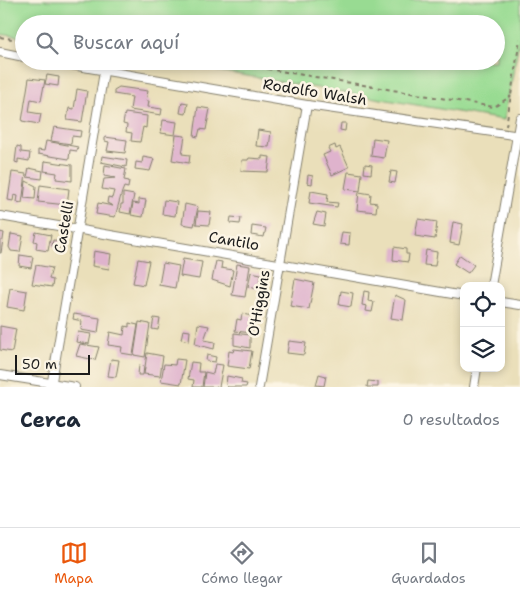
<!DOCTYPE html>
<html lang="es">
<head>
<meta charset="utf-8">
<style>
  :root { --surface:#fff; --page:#f6f6f7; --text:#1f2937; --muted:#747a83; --line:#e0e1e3; --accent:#ea580c }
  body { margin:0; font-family:"Shantell Sans",sans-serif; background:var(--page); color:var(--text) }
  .controls { position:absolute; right:15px; bottom:15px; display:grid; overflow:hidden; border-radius:10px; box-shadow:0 2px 8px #0003 }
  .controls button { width:45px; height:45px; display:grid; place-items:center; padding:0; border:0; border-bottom:1px solid var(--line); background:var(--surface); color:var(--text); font:25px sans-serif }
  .scale { position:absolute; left:15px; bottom:12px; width:75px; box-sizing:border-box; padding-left:5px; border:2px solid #1c1c1c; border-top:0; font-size:14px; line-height:18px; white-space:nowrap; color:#1c1c1c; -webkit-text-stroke:4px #fcf5e5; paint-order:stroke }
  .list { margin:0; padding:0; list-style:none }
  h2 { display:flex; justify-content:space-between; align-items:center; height:65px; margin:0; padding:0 20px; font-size:21px }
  h2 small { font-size:16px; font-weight:400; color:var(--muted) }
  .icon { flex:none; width:28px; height:28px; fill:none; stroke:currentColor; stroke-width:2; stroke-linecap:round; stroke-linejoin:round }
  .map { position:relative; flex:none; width:520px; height:387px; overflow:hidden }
  .search { position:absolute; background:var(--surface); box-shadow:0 2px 8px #0003; left:15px; right:15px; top:15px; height:55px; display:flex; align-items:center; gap:12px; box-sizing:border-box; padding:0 18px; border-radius:28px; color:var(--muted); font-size:19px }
  .sheet { height:140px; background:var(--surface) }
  nav { display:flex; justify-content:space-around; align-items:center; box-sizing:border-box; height:70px; border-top:1px solid var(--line); background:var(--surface); font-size:14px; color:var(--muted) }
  nav a { display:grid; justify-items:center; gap:2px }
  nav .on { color:var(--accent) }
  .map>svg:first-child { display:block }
  .green { fill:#98db92; stroke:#5a7c57 }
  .building { fill:#dfb3cd }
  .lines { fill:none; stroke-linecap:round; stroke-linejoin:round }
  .minor-casing { stroke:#837e6b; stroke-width:10 }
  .path { stroke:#837e6b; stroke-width:2; stroke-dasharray:4 4; stroke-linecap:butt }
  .minor { stroke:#fff; stroke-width:8 }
  .labels { text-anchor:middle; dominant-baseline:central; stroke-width:5; stroke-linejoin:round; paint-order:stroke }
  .street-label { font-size:15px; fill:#1c1c1c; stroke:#fcf5e5 }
</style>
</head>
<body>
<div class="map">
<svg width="520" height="387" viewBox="0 0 520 387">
  <rect width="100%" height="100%" fill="#fcf5e5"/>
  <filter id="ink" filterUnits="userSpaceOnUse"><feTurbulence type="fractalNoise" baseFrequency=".02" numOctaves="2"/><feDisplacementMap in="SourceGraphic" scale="10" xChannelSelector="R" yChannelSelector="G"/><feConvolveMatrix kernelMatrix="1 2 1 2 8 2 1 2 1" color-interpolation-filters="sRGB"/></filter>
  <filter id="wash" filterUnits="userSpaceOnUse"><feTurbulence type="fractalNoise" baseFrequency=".0096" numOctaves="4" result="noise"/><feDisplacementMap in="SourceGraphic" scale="20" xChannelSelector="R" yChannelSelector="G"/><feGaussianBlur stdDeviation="1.12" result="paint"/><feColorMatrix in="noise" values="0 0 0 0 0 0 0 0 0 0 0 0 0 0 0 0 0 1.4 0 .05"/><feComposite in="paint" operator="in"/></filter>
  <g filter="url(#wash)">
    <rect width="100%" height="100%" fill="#eadfba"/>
    <!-- green -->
    <path class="green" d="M0,0H520V37L504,120L160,61H496V24H24V38L0,34Z"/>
    <g id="blocks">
      <!-- building -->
      <g class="building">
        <path d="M47,75L59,77L58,86L45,84Z"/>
        <path d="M29,78L45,80L41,101L31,99L29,112L41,114L39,124L22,121Z"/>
        <path d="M119,87L148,91L146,101H149L148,107L162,109L161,115L130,110L132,97L114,94V90Z"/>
        <path d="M77,89L87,91L82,122L67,120L69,108L74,109Z"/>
        <path d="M182,102L188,103L186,114L180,113Z"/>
        <path d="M198,107L210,109L206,130L200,129L198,137L194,136Z"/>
        <path d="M125,113L147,116L146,128L143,127L140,142L131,141L132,133L126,132L127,125L123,124Z"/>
        <path d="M163,120L177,122L175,135L161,133Z"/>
        <path d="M341,123H346L345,131L340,130Z"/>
        <path d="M54,127L81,131L80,137L72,136L71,144L51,141Z"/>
        <path d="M258,130L271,132L269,147L256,146Z"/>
        <path d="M176,135L185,136L182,154L190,155L189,163L172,160Z"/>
        <path d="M105,137L127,140L125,153L107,151L109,142L105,141Z"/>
        <path d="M373,138L387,140L384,158L371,156Z"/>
        <path d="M46,141L78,147L77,151L70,150L69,159L38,154V150L44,151Z"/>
        <path d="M335,145L336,149L340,147L349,167L332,175L323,155L330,152L328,148Z"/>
        <path d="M17,146L21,147V152L30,153L29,161L18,159V163L15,162Z"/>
        <path d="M102,156L127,160L126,167L101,162Z"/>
        <path d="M262,156L270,157L268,172L241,171L242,160H248L249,158L262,159Z"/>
        <path d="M143,157L154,159L150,171L135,169L136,162L142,163Z"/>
        <path d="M45,161L72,165V181L56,179L57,173L44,171Z"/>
        <path d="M365,164L372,165L371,174L364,173Z"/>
        <path d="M105,165L126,169L124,180L129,181L128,188L124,187L122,192L115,217L96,214L98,203L113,206L107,203L108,197L112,198L114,191L102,189L104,179L115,178L104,176Z"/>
        <path d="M29,168L43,171L42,179L27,177Z"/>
        <path d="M391,171L397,172L395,183L389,182Z"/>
        <path d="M12,172L26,174L22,203L17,202L18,196L14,195L13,201L8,200Z"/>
        <path d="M348,172L362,174L360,191L345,189Z"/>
        <path d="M308,175L313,176L312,184L307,183Z"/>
        <path d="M26,181L36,186L35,199L24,198Z"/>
        <path d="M40,185L69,189L67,205L38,202Z"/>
        <path d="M311,191L328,194L327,202L338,203L337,207L309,203Z"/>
        <path d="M359,192L371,194L370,202L377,203L376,212L357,210Z"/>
        <path d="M123,193L134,195L130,214L120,212L121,204H123Z"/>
        <path d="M139,199L146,200L143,217L131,215L133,203L139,204Z"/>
        <path d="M164,200L177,202L175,216L162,214Z"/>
        <path d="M185,204L198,207L194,226L182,224Z"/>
        <path d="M198,211L211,212L209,225L196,224Z"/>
        <path d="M317,212L326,214L324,226L313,224Z"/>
        <path d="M231,217L241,218L240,224L230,223Z"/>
        <path d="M418,219L437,222L435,239L415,236Z"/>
        <path d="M453,222L463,224L459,245L450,243Z"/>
        <path d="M252,226L266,228L264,237L251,235Z"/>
        <path d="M0,232L4,233L1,253H0Z"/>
        <path d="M36,232L51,235L48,251L36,249L37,242L34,241Z"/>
        <path d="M342,232L350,233L349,245L340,244Z"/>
        <path d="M11,234L23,236L20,252L11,251L9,247Z"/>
        <path d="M53,240L61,241L60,248L52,246Z"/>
        <path d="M394,247L406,249V254H409L408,262L393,260Z"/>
        <path d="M426,250L437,252L435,266L424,265Z"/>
        <path d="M94,251L111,254L109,269L92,266Z"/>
        <path d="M20,255L33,257L31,268L19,266Z"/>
        <path d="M460,255L474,265L468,273L454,264Z"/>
        <path d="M138,259L149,261L144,285L133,283Z"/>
        <path d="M183,259L202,262L199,279L180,276Z"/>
        <path d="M216,261L222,262L221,268L233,270L230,286L212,280Z"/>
        <path d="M163,263L179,266L175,288L159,285Z"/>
        <path d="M237,264L250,266L245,297L232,295Z"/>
        <path d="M36,265L52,268L49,279L53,280L52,287L32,284Z"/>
        <path d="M251,272L261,274L258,289L248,287Z"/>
        <path d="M295,279L314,283L309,309L290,306Z"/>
        <path d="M10,288L27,291L24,310L7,307Z"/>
        <path d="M341,291L353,293L351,307L339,305Z"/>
        <path d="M364,291L369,292L368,301L374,302L372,312L366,311L367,306L362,305Z"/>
        <path d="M395,295L406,300L403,320L391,318Z"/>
        <path d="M74,314L100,318L98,333L81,330L82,321L73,319Z"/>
        <path d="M242,314L253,316L252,333L235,331L237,319L241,320Z"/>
        <path d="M154,318L160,319L158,330L152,329Z"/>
        <path d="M139,322L150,324L145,357L134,355Z"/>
        <path d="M129,323L138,325L133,355L121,353L122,347L108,345L110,332L124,335L125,326L129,327Z"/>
        <path d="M198,324L209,326L204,340L215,342L214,349L195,344Z"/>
        <path d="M0,326L16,329L12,352L0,350Z"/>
        <path d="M183,330L190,331L189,341L181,339Z"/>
        <path d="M78,332L91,334L89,344L76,342Z"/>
        <path d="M234,333L250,335V348L234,345Z"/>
        <path d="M289,341L306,343L304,355L287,353Z"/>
        <path d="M80,344L99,347L95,360L76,356Z"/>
        <path d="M234,349L252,351L249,369L227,366L229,351L233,352Z"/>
        <path d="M147,353L163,356L160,376L144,374Z"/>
        <path d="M207,355L216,357L215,362L206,361Z"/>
        <path d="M111,359L119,360L116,377L108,376Z"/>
        <path d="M176,359L185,360L181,384L161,381L164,364L175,365Z"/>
        <path d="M191,362L199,363L198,372H204L202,387H193L194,380L188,379Z"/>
        <path d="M215,364L223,365L219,387H203L205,372L213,374Z"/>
        <path d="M139,365L144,366L143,375H138Z"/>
        <path d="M319,374L326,376L324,386L316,385Z"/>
        <path d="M227,376L242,379L241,383L247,384L246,387H228L226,385Z"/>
        <path d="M368,381L378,382V387H367Z"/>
      </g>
    </g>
  </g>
  <g filter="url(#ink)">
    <use href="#blocks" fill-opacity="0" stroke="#837e6b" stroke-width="1"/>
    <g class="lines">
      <defs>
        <g id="minor">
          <path d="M0,52L24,57"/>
          <path d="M48,61L307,105L520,136"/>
          <path d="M0,216L464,296"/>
          <path d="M491,286L520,118"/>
          <path d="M501,302L520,305"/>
          <path d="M0,375L75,387"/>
          <path d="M51,387L104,72"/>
          <path d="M259,387L307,105"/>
          <path d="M474,387L477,368"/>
        </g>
      </defs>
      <!-- minor casing -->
      <use href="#minor" class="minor-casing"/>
      <!-- path -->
      <g class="path">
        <path d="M0,37L24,41"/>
        <path d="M220,61L494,107L511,96"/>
        <path d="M506,126L520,39"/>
      </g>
      <!-- minor -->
      <use href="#minor" class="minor"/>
    </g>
  </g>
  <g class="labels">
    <!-- street labels -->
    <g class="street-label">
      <text transform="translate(315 92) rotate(9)">Rodolfo Walsh</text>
      <text transform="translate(64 227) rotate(-80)">Castelli</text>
      <text transform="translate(234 241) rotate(10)">Cantilo</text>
      <text transform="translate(259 303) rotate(-80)">O'Higgins</text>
    </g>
  </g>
</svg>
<div class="controls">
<button><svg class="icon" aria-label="locate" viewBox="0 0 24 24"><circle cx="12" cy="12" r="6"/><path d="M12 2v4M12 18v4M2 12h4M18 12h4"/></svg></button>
<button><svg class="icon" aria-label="layers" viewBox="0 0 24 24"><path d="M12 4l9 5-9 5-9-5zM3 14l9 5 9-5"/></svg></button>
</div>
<div class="scale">50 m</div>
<div class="search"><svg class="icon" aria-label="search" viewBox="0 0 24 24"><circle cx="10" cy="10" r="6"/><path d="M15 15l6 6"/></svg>Buscar aquí</div>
</div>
<section class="sheet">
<h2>Cerca<small>0 resultados</small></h2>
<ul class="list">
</ul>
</section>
<nav>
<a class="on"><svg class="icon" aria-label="map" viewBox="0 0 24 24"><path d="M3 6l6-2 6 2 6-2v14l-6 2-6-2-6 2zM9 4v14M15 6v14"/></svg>Mapa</a>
<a><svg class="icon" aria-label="directions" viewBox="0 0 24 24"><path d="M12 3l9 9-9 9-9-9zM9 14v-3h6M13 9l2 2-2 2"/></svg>Cómo llegar</a>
<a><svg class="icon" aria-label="saved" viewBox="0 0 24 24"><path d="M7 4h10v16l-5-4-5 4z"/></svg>Guardados</a>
</nav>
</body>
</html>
